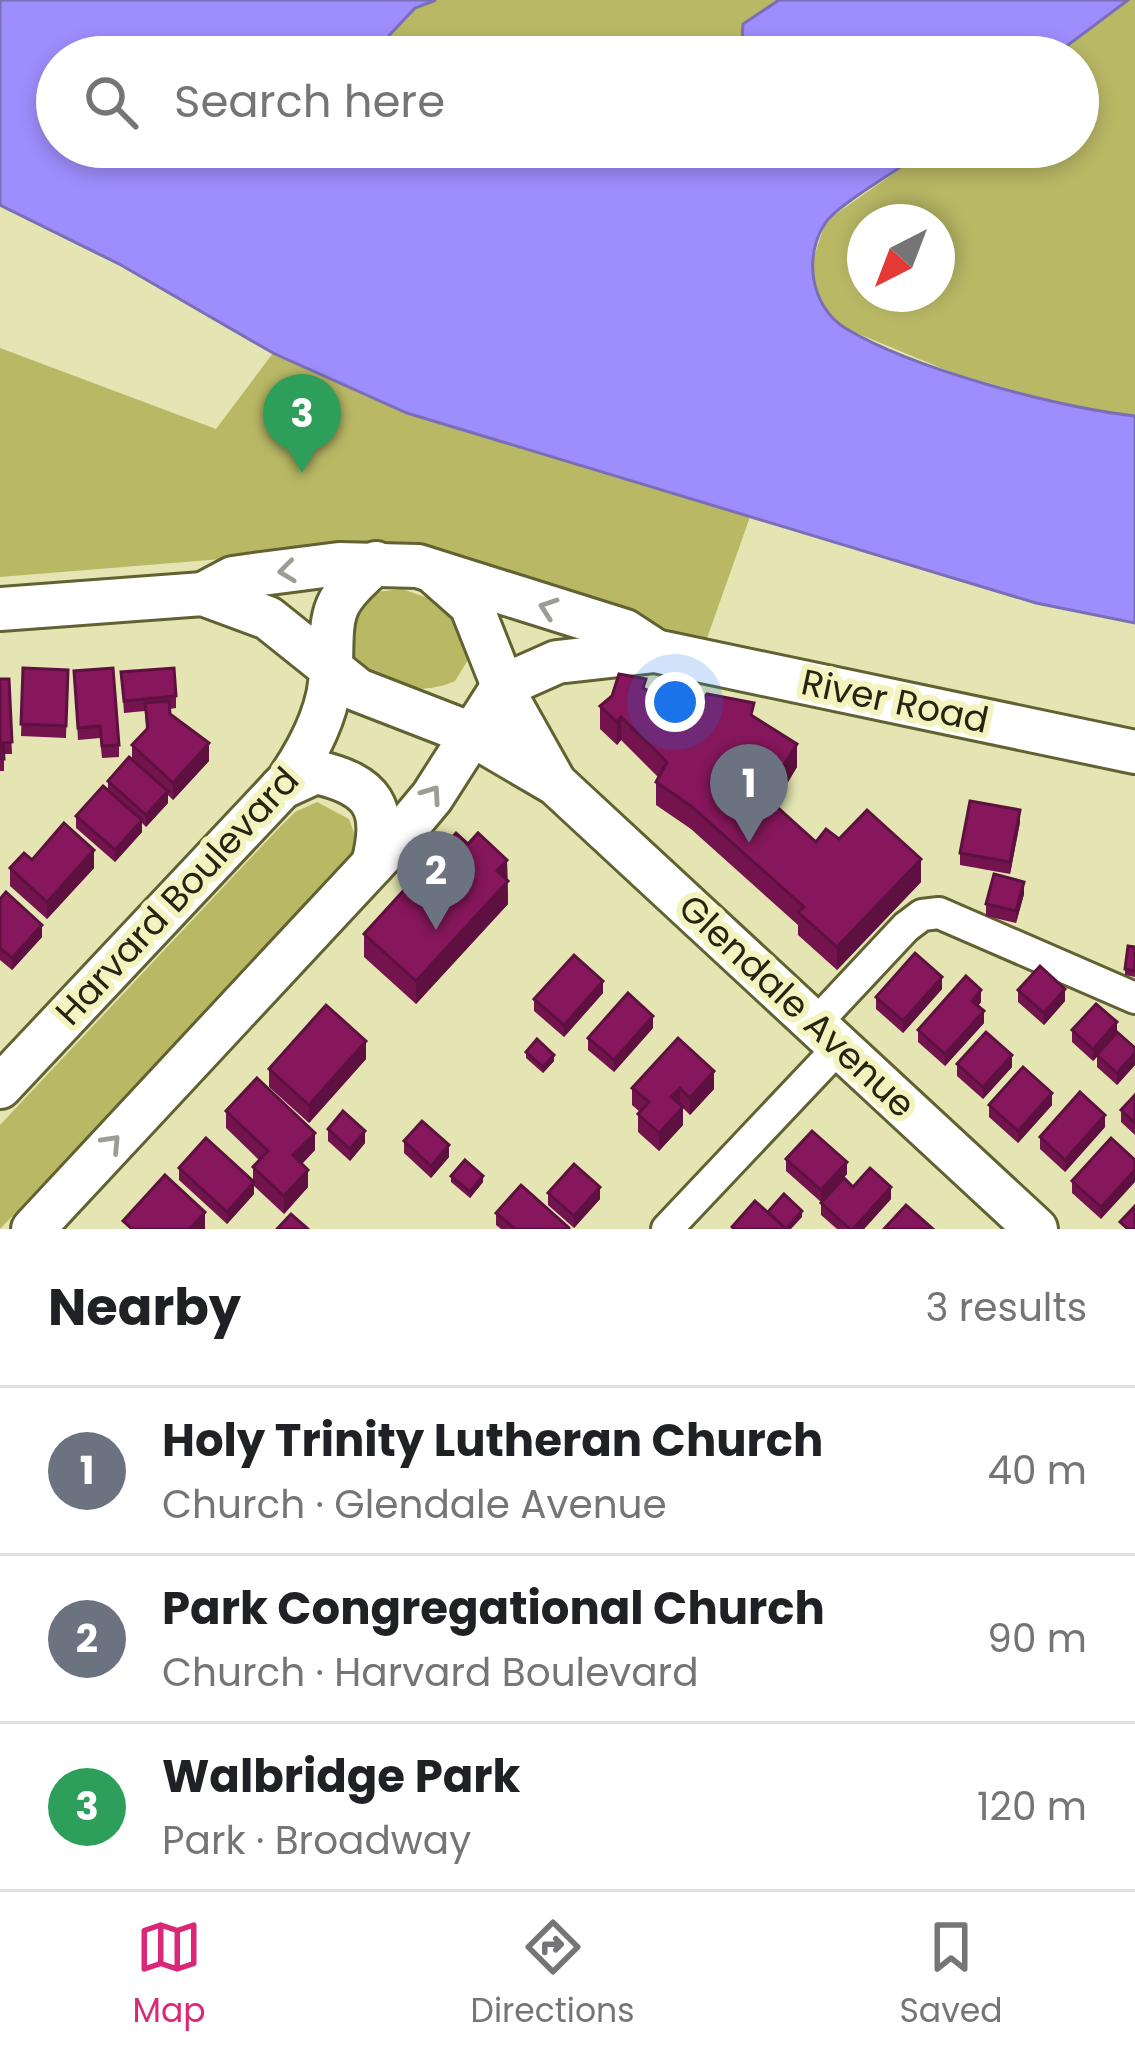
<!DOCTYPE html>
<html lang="en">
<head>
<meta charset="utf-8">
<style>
  :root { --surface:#fff; --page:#f2f2f2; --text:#202124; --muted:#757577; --line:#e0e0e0; --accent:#db2777 }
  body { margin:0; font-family:Poppins,sans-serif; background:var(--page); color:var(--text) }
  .compass { position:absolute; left:847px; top:204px; width:108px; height:108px; border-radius:50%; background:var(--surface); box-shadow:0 6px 18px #0003; rotate:222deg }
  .you { position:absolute; left:675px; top:702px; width:42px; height:42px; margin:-30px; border:9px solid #fff; border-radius:50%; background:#1a73e8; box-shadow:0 0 0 18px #1a73e833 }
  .badge { display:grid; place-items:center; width:78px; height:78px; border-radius:50%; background:var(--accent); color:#fff; font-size:39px; font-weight:700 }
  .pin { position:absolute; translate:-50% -99px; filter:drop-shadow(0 3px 6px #0008) }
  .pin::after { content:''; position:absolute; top:63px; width:42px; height:36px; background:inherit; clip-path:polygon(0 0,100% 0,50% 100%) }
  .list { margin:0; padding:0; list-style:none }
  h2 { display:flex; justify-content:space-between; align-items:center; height:156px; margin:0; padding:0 48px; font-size:51px }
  h2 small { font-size:39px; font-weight:400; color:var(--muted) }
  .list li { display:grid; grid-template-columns:78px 1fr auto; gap:36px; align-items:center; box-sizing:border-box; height:168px; padding:0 48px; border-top:3px solid var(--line) }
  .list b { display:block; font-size:45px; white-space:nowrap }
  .list p { margin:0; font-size:39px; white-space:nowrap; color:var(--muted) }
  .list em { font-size:39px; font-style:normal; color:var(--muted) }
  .icon { flex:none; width:66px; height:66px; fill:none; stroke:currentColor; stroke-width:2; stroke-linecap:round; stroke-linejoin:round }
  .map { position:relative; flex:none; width:1135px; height:1229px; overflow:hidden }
  .search { position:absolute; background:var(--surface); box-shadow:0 6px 18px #0003; left:36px; right:36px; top:36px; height:132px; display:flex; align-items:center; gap:30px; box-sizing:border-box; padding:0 42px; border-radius:66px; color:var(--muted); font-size:45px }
  .sheet { height:660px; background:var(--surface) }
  nav { display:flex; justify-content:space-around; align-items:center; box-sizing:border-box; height:168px; border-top:3px solid var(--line); background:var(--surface); font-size:33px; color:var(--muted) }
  nav a { display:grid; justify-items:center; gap:6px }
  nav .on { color:var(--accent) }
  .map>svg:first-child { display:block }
  .green { fill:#b9b865; fill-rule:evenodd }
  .water { fill:#9e8dfc; stroke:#7a6eb6; stroke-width:3 }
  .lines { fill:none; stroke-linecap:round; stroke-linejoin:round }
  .street-casing { stroke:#616131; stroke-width:36 }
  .secondary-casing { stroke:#616131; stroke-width:48 }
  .street { stroke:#fff; stroke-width:30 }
  .secondary { stroke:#fff; stroke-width:42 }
  .wall { fill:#73144f }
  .shaded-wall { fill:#5e1040 }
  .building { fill:#86175c; stroke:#5e1040; stroke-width:3 }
  .oneway { stroke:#9d9d94 }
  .labels { text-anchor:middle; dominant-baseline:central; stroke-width:12; stroke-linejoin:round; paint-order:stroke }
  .street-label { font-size:36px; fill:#252511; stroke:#f2f3be }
</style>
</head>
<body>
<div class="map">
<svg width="1135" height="1229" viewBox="0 0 1135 1229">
  <rect width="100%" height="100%" fill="#e4e5b2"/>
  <!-- green -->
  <g class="green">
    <path d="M436,0H779L743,24L742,43L730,57H383L380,44L415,8Z"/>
    <path d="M1128,0H1135V416L1085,410L953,373L842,327L817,298L811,265L826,221L931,147H1078V57H1052ZM865,222H937V294H865Z"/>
    <path d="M0,348L216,429L273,353L407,413L750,517L706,641L394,545L0,577Z"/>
    <path d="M402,589L451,606L471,655L455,681C418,698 364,687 346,649L360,602L376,592Z"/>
    <path d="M317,802L349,819L356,838L351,860L0,1229V1125L277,830L295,812Z"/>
  </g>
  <!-- water -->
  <g class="water">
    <path d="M0,0H436L415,8L381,44L383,57H57V147H931C909,163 840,203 826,222C803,255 810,306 845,328C913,369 1056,407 1135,416V623L1036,603L407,413L273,353L121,265L0,205Z"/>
    <path d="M779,0H1128L1052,57H730L742,43L743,24Z"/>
  </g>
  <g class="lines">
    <defs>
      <g id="street">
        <path d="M816,1023L906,927L922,915L939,913L1135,998"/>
        <path d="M667,1229L840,1046"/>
      </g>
      <g id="secondary">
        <path d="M437,575L471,605L509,701L555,783"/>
        <path d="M203,594L233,578L254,575L339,564L418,566L625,631L654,650"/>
        <path d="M0,609L203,594L268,618L358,690L469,733L556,784L1036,1229"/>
        <path d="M281,788L316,772C373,785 388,807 373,864"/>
        <path d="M0,1087L287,782C309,750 331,709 331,669C332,611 329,603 376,563"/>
        <path d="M33,1229L401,834L432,797L503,686L557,662L655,651L1135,752"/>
      </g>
    </defs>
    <!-- street casing -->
    <use href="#street" class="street-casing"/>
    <!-- secondary casing -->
    <use href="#secondary" class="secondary-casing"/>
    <!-- street -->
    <use href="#street" class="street"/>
    <!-- secondary -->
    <use href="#secondary" class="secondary"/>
  </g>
  <!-- wall -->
  <g class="wall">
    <path d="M23,668L68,670L66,738L21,736Z"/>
    <path d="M74,671L119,745V757L102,758L100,738L78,740Z"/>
    <path d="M121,672L176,696V708L170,709V714L209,761L173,800L168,795V803L146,827L142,823V832L115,862L76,828V816L108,790V781L132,760V745L146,730L145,711L124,713Z"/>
    <path d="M0,679H9L12,754H4V771H0Z"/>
    <path d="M646,689L695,713L754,716L797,767L775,804L816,842L839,839L921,882L837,970L798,935V925L691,829L656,805V782L658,777L621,740L617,745L600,729V706Z"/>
    <path d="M1020,822L1010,874L960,865V853Z"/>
    <path d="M468,844L507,860L508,904L416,1004L364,957V934Z"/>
    <path d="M32,860L94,868L47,919L10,886V868Z"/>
    <path d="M1024,894L1016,923L986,916V904Z"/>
    <path d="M0,899L42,937L12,970L0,960Z"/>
    <path d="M1135,947V977L1125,975V969Z"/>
    <path d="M942,989L903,1033L876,1009V997Z"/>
    <path d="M1018,990L1065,1001L1044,1025L1018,1002Z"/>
    <path d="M603,993L564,1037L534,1011V999Z"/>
    <path d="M981,1002L978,1006L984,1023L945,1066L918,1042V1030Z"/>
    <path d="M653,1028L614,1072L588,1050V1038Z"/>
    <path d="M1072,1030L1117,1032L1135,1048V1065L1117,1085L1097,1067V1057L1093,1061L1072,1042Z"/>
    <path d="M526,1052L554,1061L543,1073L526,1058Z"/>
    <path d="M366,1059L309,1123L269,1087V1069Z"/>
    <path d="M957,1064L1012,1067L983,1099L957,1076Z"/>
    <path d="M632,1088L714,1089L690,1115L683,1108V1125L659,1151L638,1132V1114L640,1112L632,1105Z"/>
    <path d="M1135,1095V1135L1121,1122V1110Z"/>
    <path d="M989,1105H1052L1018,1143L989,1117Z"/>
    <path d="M226,1111L315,1150L302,1164L308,1187L284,1214L254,1186V1194L227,1224L179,1180V1168L253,1181V1167L260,1161L226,1128Z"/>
    <path d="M1105,1127L1065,1172L1040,1149V1137Z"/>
    <path d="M328,1129L365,1143L350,1161L328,1141Z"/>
    <path d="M404,1141L449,1157L431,1178L404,1153Z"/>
    <path d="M786,1159L847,1174L821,1202L786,1171Z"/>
    <path d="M1135,1160L1101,1219L1072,1193V1181Z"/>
    <path d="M451,1176L483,1182L470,1198L451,1182Z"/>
    <path d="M853,1187L891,1199L864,1229H837L821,1215V1203Z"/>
    <path d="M548,1193L600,1199L574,1228L548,1205Z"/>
    <path d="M496,1213L569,1229H501L496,1225Z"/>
  </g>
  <!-- shaded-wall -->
  <g class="shaded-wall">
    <path d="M621,717V740L617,745V722Z"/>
    <path d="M209,743V761L173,800V783Z"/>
    <path d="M797,744V767L765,819V796Z"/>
    <path d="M168,791V803L146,827V815Z"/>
    <path d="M1020,810V822L1010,874V862Z"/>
    <path d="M142,820V832L115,862V850Z"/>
    <path d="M94,850V868L47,919V902Z"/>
    <path d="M921,859V882L837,970V947Z"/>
    <path d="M507,860L508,904L416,1004V981Z"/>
    <path d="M1024,882V894L1016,923V911Z"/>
    <path d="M42,925V937L12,970V958Z"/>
    <path d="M942,977V989L903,1033V1021Z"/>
    <path d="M603,981V993L564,1037V1025Z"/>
    <path d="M1065,989V1001L1044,1025V1013Z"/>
    <path d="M981,990V1002L972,1013V1001Z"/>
    <path d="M984,1011V1023L945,1066V1054Z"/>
    <path d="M653,1016V1028L614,1072V1060Z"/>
    <path d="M1117,1022V1034L1093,1061V1049Z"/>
    <path d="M366,1041V1059L309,1123V1105Z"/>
    <path d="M1135,1053V1065L1117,1085V1073Z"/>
    <path d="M554,1055V1061L543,1073V1067Z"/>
    <path d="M1012,1055V1067L983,1099V1087Z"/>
    <path d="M714,1071V1089L690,1115V1098Z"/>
    <path d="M680,1088V1105L671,1097Z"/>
    <path d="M1052,1093V1105L1018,1143V1131Z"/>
    <path d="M683,1107V1125L659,1151V1133Z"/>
    <path d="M1105,1115V1127L1065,1172V1160Z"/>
    <path d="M365,1131V1143L350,1161V1149Z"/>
    <path d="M315,1133V1150L293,1173V1155Z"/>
    <path d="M449,1145V1157L431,1178V1166Z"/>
    <path d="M847,1162V1174L821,1202V1190Z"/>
    <path d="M308,1170V1187L284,1214V1196Z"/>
    <path d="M1135,1170V1182L1101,1219V1207Z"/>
    <path d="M483,1176V1182L470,1198V1192Z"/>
    <path d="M254,1182V1194L227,1224V1212Z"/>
    <path d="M600,1187V1199L574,1228V1216Z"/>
    <path d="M891,1187V1199L864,1229H853Z"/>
    <path d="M802,1211V1217L791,1229H786Z"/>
    <path d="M205,1212V1229H190Z"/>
  </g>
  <!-- building -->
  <g class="building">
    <path d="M23,668L68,670L66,726L21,724Z"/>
    <path d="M113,668L119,745L102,746L100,726L78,728L74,671Z"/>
    <path d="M174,668L176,696L124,701L121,672Z"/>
    <path d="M619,674L646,679L643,688L695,713L707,694L754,703L751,715L797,744L765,796L816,842L826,829L839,839L867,810L921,859L837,947L798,912L804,907L691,806L656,782L667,762L621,717L617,722L600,706L612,696Z"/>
    <path d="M0,679H9L12,742L3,743L4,759H0Z"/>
    <path d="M169,701L170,714L209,743L173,783L132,745L148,728L145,703Z"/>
    <path d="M129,757L168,791L146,815L108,781Z"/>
    <path d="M103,786L142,820L115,850L76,816Z"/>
    <path d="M970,801L1020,810L1010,862L960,853Z"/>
    <path d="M64,823L94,850L47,902L10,868L24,853L32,860Z"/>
    <path d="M456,833L468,844L478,833L507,860L497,871L508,881L416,981L364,934Z"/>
    <path d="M994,874L1024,882L1016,911L986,904Z"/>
    <path d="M6,892L42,925L12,958L0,948V899Z"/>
    <path d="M1128,946L1135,947V971L1125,969Z"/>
    <path d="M915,953L942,977L903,1021L876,997Z"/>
    <path d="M574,955L603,981L564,1025L534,999Z"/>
    <path d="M1040,966L1065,989L1044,1013L1018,990Z"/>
    <path d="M966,976L981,990L972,1001L984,1011L945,1054L918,1030Z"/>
    <path d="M628,993L653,1016L614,1060L588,1038Z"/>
    <path d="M1096,1004L1117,1022L1093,1049L1072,1030Z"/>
    <path d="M326,1005L366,1041L309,1105L269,1069Z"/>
    <path d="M986,1032L1012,1055L983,1087L957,1064Z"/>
    <path d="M1117,1032L1135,1048V1053L1117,1073L1097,1055Z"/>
    <path d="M678,1038L714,1071L690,1098L680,1088L671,1097L683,1107L659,1133L638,1114L649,1102L632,1088Z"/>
    <path d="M537,1039L554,1055L543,1067L526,1052Z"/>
    <path d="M1023,1067L1052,1093L1018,1131L989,1105Z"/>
    <path d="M257,1078L315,1133L293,1155L308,1170L284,1196L253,1167L268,1151L226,1111Z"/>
    <path d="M1080,1092L1105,1115L1065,1160L1040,1137Z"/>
    <path d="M1135,1095V1123L1121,1110Z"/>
    <path d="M343,1111L365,1131L350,1149L328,1129Z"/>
    <path d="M422,1121L449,1145L431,1166L404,1141Z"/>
    <path d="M812,1131L847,1162L821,1190L786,1159Z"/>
    <path d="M206,1138L254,1182L227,1212L179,1168Z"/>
    <path d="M1111,1138L1135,1160V1170L1101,1207L1072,1181Z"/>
    <path d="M465,1160L483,1176L470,1192L451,1176Z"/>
    <path d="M574,1164L600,1187L574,1216L548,1193Z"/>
    <path d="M870,1168L891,1187L853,1229H850L821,1203L844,1178L853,1187Z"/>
    <path d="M165,1175L205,1212L190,1229H132L123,1221Z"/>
    <path d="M521,1185L569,1228V1229H515L496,1213Z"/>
    <path d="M784,1194L802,1211L786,1229L768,1212Z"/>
    <path d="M755,1201L786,1229H734L732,1227Z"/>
    <path d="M906,1205L933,1229H884Z"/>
    <path d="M1135,1206V1229H1128L1120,1222Z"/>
    <path d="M291,1214L308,1229H277Z"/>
  </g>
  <!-- one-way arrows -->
  <defs><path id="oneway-chevron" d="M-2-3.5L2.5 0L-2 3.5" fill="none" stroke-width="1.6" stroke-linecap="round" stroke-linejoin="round" transform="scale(3)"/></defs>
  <g class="oneway">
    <use href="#oneway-chevron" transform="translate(287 571) rotate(173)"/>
    <use href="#oneway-chevron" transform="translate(548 608) rotate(-161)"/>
    <use href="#oneway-chevron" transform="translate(432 794) rotate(-55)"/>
    <use href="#oneway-chevron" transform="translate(112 1143) rotate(-47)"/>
  </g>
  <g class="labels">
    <!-- street labels -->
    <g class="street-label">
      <text transform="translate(895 701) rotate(12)">River Road</text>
      <text transform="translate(177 896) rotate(-47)">Harvard Boulevard</text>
      <text transform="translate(797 1006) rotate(43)">Glendale Avenue</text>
    </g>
  </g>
</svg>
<svg class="compass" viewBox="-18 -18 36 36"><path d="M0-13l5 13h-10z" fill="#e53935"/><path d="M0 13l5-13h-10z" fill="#757577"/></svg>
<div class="you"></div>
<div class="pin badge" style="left:749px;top:843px;background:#6b7280">1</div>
<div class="pin badge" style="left:436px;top:930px;background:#6b7280">2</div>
<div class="pin badge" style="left:302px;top:473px;background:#2e9e5b">3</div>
<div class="search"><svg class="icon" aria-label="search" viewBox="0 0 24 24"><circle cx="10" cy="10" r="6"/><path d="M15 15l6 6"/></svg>Search here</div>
</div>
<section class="sheet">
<h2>Nearby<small>3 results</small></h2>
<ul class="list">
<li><span class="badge" style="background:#6b7280">1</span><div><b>Holy Trinity Lutheran Church</b><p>Church · Glendale Avenue</p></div><em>40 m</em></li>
<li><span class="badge" style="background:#6b7280">2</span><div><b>Park Congregational Church</b><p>Church · Harvard Boulevard</p></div><em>90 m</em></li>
<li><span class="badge" style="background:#2e9e5b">3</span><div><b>Walbridge Park</b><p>Park · Broadway</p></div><em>120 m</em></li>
</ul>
</section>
<nav>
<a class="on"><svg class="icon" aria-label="map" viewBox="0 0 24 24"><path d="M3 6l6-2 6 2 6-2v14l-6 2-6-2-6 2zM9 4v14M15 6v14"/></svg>Map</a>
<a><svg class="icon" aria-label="directions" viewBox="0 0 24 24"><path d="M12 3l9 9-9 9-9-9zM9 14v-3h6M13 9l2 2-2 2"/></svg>Directions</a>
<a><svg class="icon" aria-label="saved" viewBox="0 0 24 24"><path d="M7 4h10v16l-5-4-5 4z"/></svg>Saved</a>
</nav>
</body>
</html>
